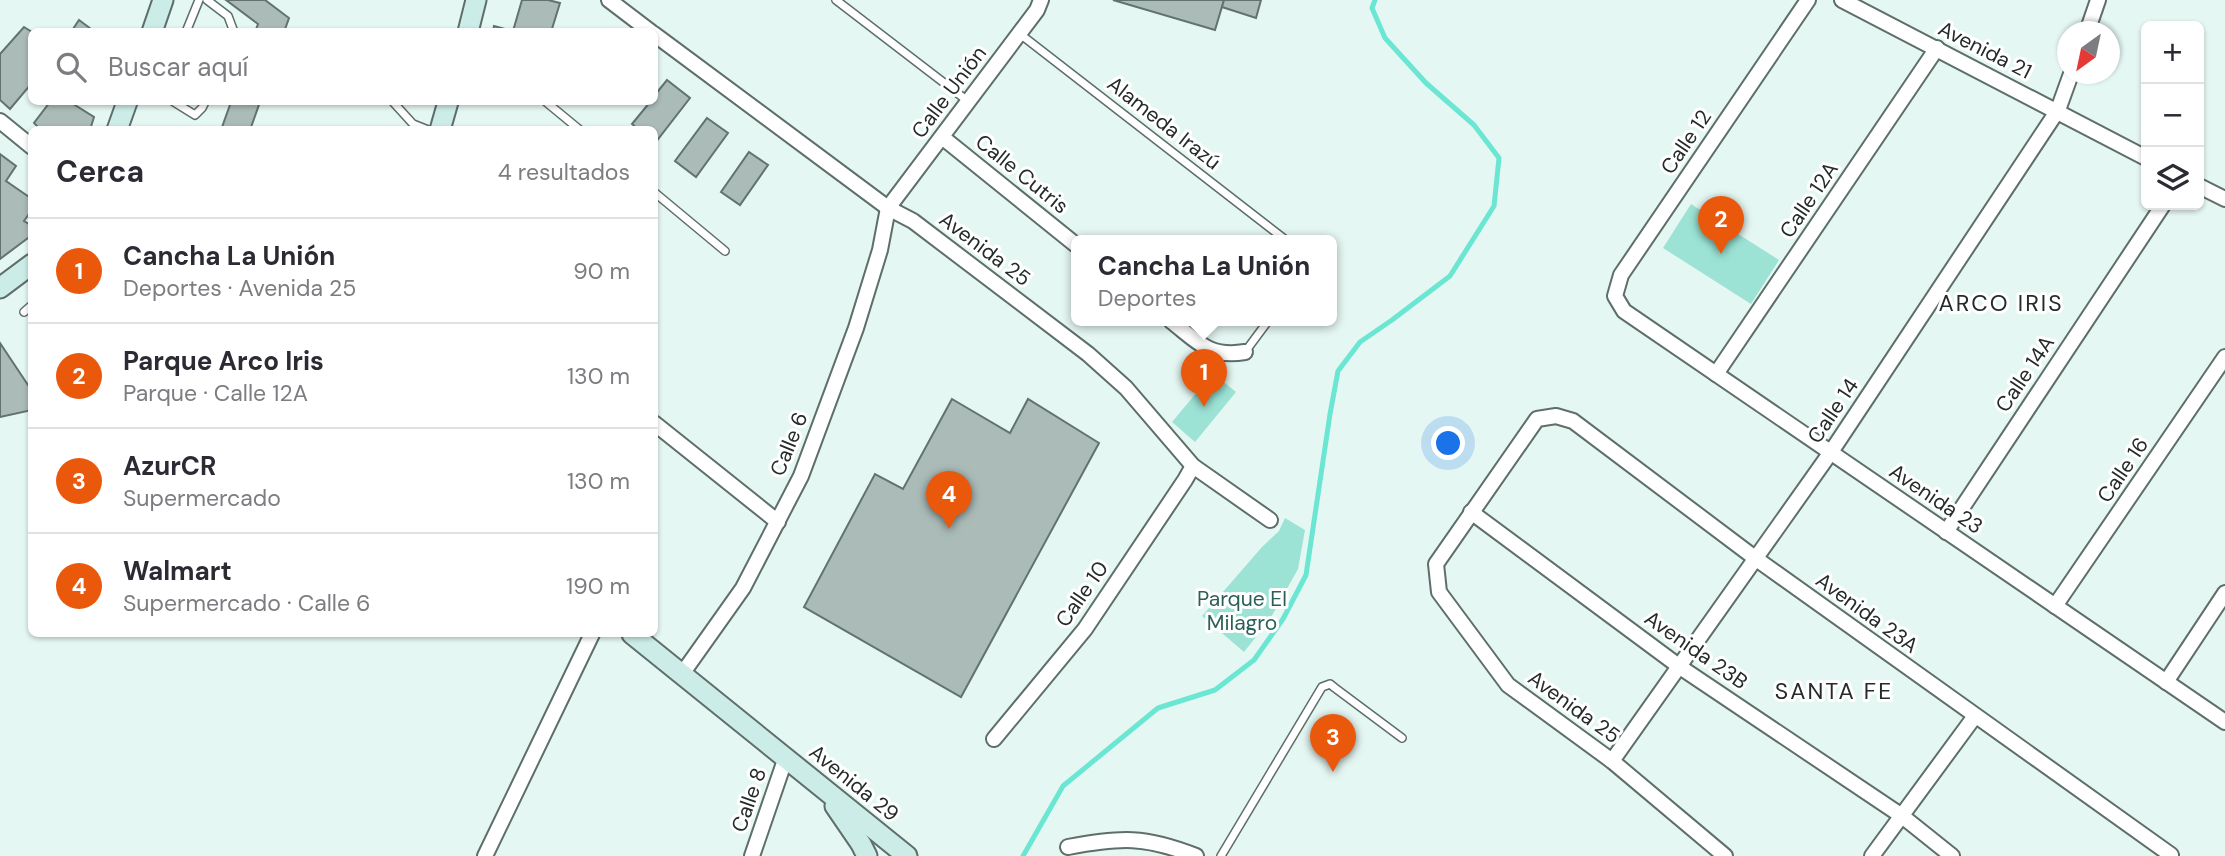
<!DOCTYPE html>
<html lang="es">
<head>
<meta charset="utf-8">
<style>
  :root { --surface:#fff; --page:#f7f7f7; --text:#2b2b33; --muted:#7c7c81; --line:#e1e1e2; --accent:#ea580c }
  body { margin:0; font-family:"DM Sans",sans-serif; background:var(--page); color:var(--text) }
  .controls { position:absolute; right:21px; top:21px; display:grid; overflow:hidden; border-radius:10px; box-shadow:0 2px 5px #0004 }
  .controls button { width:63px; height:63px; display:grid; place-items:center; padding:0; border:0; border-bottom:2px solid var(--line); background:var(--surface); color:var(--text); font:35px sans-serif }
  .compass { position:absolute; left:2057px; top:21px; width:63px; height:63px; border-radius:50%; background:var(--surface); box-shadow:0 2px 5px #0004; rotate:213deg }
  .you { position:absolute; left:1449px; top:444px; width:24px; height:24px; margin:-18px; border:5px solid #fff; border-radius:50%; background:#1a73e8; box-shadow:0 0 0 10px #1a73e833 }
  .badge { display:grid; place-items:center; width:46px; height:46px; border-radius:50%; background:var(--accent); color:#fff; font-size:23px; font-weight:700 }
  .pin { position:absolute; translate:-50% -58px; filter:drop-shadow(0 2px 4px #0008) }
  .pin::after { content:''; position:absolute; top:37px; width:24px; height:21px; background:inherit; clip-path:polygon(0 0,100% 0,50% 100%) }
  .popup { position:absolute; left:1071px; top:235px; width:266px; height:91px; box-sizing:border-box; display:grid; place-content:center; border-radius:10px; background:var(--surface); filter:drop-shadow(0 2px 5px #0005); font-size:23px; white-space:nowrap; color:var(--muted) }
  .popup b { font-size:26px; color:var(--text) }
  .popup::after { content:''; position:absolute; left:50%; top:100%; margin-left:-14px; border:14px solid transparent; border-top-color:var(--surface) }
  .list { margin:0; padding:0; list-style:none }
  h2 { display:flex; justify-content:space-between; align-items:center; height:91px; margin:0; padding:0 28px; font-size:30px }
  h2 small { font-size:23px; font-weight:400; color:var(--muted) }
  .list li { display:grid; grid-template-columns:46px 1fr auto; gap:21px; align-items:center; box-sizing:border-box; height:105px; padding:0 28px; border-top:2px solid var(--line) }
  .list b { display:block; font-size:26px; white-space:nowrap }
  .list p { margin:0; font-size:23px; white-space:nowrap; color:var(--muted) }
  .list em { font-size:23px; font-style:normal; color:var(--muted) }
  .icon { flex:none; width:38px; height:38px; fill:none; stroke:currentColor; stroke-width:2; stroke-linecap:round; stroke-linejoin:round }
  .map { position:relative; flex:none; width:2225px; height:856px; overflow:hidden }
  .search { position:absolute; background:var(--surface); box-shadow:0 2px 5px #0004; left:28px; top:28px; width:630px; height:77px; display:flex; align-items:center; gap:18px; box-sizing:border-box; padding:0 24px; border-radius:10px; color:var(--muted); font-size:26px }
  .panel { position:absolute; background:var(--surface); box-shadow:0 2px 5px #0004; left:28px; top:126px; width:630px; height:511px; border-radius:10px }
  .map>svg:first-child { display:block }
  .green { fill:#9ce3d5 }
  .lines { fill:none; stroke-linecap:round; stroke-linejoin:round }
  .stream { stroke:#6ae6d2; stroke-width:5 }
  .building { fill:#aabbb8; stroke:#62726f; stroke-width:2 }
  .lane-casing { stroke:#5e6e6a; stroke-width:10 }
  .street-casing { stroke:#5e6e6a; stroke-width:18 }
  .secondary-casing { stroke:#5e6e6a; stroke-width:23 }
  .lane { stroke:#fff; stroke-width:7 }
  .street { stroke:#fff; stroke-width:14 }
  .secondary { stroke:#ccece7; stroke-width:19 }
  .labels { text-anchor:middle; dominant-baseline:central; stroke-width:6; stroke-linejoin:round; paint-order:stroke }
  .street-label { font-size:21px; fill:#242b29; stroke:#fff }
  .park-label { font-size:21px; fill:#2c6057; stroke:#fff }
  .neighbourhood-label { font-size:23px; letter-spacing:2px; fill:#242b29; stroke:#fff }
</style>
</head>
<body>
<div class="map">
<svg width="2225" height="856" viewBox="0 0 2225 856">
  <rect width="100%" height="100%" fill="#e5f7f3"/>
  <!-- green -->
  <g class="green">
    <path d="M1691,204L1779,260L1751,304L1663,248Z"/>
    <path d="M1213,373L1236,392L1195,442L1172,422Z"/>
    <path d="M1285,518L1305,530L1298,569L1270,619L1244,652L1202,616L1262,547L1279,531Z"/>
  </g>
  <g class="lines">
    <!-- stream -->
    <path class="stream" d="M1023,856L1063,786L1158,708L1215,690L1254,660L1283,619L1306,575L1330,414L1338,371L1360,342L1392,320L1450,276L1494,206L1499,158L1474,125L1426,83L1385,38L1372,8L1375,0"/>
  </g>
  <!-- building -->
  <g class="building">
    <path d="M226,0H265L289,18L284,32H255L258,24Z"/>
    <path d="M522,0H548L560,3L551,32H493L494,26L513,31Z"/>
    <path d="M1113,0H1224L1215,30Z"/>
    <path d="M1224,0H1261L1256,18L1222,7Z"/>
    <path d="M79,20L95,32H71Z"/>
    <path d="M24,27L32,32V83L10,109L0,100V54Z"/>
    <path d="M667,80L690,98L655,143L654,130H639L632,124L650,102H654V96Z"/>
    <path d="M50,102H70L94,117L90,130H41L34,123Z"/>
    <path d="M231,102H260L250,130H221Z"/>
    <path d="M707,118L728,133L696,177L675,161Z"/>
    <path d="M749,152L768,165L740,205L721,192Z"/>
    <path d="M0,154L16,166L6,181L32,199V210L24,221L32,226V235L0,259Z"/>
    <path d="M0,343L32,391V410L0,417Z"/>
    <path d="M952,399L1010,433L1028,399L1099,443L961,697L804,607L875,474L903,489Z"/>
  </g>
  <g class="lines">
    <defs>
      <g id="lane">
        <path d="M207,0L228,16L234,32"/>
        <path d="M836,0L969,102"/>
        <path d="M186,32L199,0"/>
        <path d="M1020,34L1287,241"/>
        <path d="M174,102L195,115L202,108L205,102"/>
        <path d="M393,102L413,124L428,130"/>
        <path d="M546,102L580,130"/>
        <path d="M654,192L725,251"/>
        <path d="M24,312L32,305"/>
        <path d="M1245,352L1268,321"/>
        <path d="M1221,856L1322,687L1330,684L1335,688L1402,738"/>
      </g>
      <g id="street">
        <path d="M609,0L651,32"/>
        <path d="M1808,0L1621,275L1615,296L1624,311L2225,722"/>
        <path d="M1842,0L2146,158"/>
        <path d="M2087,32L2098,0"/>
        <path d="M654,34L888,208L913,221L1088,354L1126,388L1193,466L1270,520"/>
        <path d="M0,121L32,147"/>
        <path d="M942,137L1076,245"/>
        <path d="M2199,186L2225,199"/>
        <path d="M1171,321C1198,342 1209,358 1245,352"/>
        <path d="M1716,374L1937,48"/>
        <path d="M654,423L778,522"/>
        <path d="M1471,512L1680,667L1902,816L1952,856"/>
        <path d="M1946,532L2163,205"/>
        <path d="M2055,606L2225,357"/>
        <path d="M682,674L743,588L801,476L856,328L880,250L888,208L1037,10L1041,0"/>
        <path d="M2166,682L2225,593"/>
        <path d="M994,739L1085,629L1185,480L1193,466"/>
        <path d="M1612,761L1831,452L2058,110L2071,74"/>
        <path d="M1068,847C1121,837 1145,836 1196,856"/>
        <path d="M485,856L592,634"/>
        <path d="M752,856L786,757"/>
        <path d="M1725,856L1612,761L1508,685L1439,592L1436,564L1537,419L1556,416L1573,421L1755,558L2171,855"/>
        <path d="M1872,856L1975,716"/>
      </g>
      <g id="secondary">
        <path d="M152,32L163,0"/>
        <path d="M468,32L476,0"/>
        <path d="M117,130L127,102"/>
        <path d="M440,130L448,102"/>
        <path d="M0,288L32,264"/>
        <path d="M632,634L907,856"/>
        <path d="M835,806L861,844L867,856"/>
      </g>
    </defs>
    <!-- lane casing -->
    <use href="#lane" class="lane-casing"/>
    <!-- street casing -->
    <use href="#street" class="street-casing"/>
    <!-- secondary casing -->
    <use href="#secondary" class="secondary-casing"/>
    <!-- lane -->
    <use href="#lane" class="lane"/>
    <!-- street -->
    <use href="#street" class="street"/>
    <!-- secondary -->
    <use href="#secondary" class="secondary"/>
  </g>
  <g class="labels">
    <!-- street labels -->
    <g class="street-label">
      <text transform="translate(1985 50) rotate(27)">Avenida 21</text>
      <text transform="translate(949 92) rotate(-53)">Calle Unión</text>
      <text transform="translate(1164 123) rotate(38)">Alameda Irazú</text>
      <text transform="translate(1686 142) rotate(-56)">Calle 12</text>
      <text transform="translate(1022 174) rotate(39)">Calle Cutris</text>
      <text transform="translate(1809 200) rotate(-56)">Calle 12A</text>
      <text transform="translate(985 249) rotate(37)">Avenida 25</text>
      <text transform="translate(2025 374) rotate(-56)">Calle 14A</text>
      <text transform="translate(1833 411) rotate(-56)">Calle 14</text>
      <text transform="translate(789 444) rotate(-68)">Calle 6</text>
      <text transform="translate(2123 470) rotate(-56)">Calle 16</text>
      <text transform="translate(1936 499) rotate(34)">Avenida 23</text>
      <text transform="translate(1082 594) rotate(-55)">Calle 10</text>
      <text transform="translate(1867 613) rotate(36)">Avenida 23A</text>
      <text transform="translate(1696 650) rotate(35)">Avenida 23B</text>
      <text transform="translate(1574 707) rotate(36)">Avenida 25</text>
      <text transform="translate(854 783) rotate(39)">Avenida 29</text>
      <text transform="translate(749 800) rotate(-71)">Calle 8</text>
    </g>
    <!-- park labels -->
    <g class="park-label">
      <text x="1242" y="599">Parque El<tspan x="1242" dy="24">Milagro</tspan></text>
    </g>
    <!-- neighbourhood labels -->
    <g class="neighbourhood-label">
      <text x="2001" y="303">ARCO IRIS</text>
      <text x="1834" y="691">SANTA FE</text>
    </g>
  </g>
</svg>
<div class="controls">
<button>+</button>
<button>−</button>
<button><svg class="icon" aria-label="layers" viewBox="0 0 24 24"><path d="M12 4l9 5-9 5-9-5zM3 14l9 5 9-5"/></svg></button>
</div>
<svg class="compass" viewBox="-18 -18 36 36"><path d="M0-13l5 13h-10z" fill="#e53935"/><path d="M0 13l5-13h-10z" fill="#7c7c81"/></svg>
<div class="you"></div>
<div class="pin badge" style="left:1204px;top:407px">1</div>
<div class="popup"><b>Cancha La Unión</b>Deportes</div>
<div class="pin badge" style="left:1721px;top:254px">2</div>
<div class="pin badge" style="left:1333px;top:772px">3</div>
<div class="pin badge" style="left:949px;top:529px">4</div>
<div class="search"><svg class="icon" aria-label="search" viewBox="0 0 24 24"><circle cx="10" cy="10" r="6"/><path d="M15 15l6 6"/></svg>Buscar aquí</div>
<section class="panel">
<h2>Cerca<small>4 resultados</small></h2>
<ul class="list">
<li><span class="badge">1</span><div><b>Cancha La Unión</b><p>Deportes · Avenida 25</p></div><em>90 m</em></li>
<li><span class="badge">2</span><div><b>Parque Arco Iris</b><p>Parque · Calle 12A</p></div><em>130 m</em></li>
<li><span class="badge">3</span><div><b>AzurCR</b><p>Supermercado</p></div><em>130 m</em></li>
<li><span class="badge">4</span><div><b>Walmart</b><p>Supermercado · Calle 6</p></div><em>190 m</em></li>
</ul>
</section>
</div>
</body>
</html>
